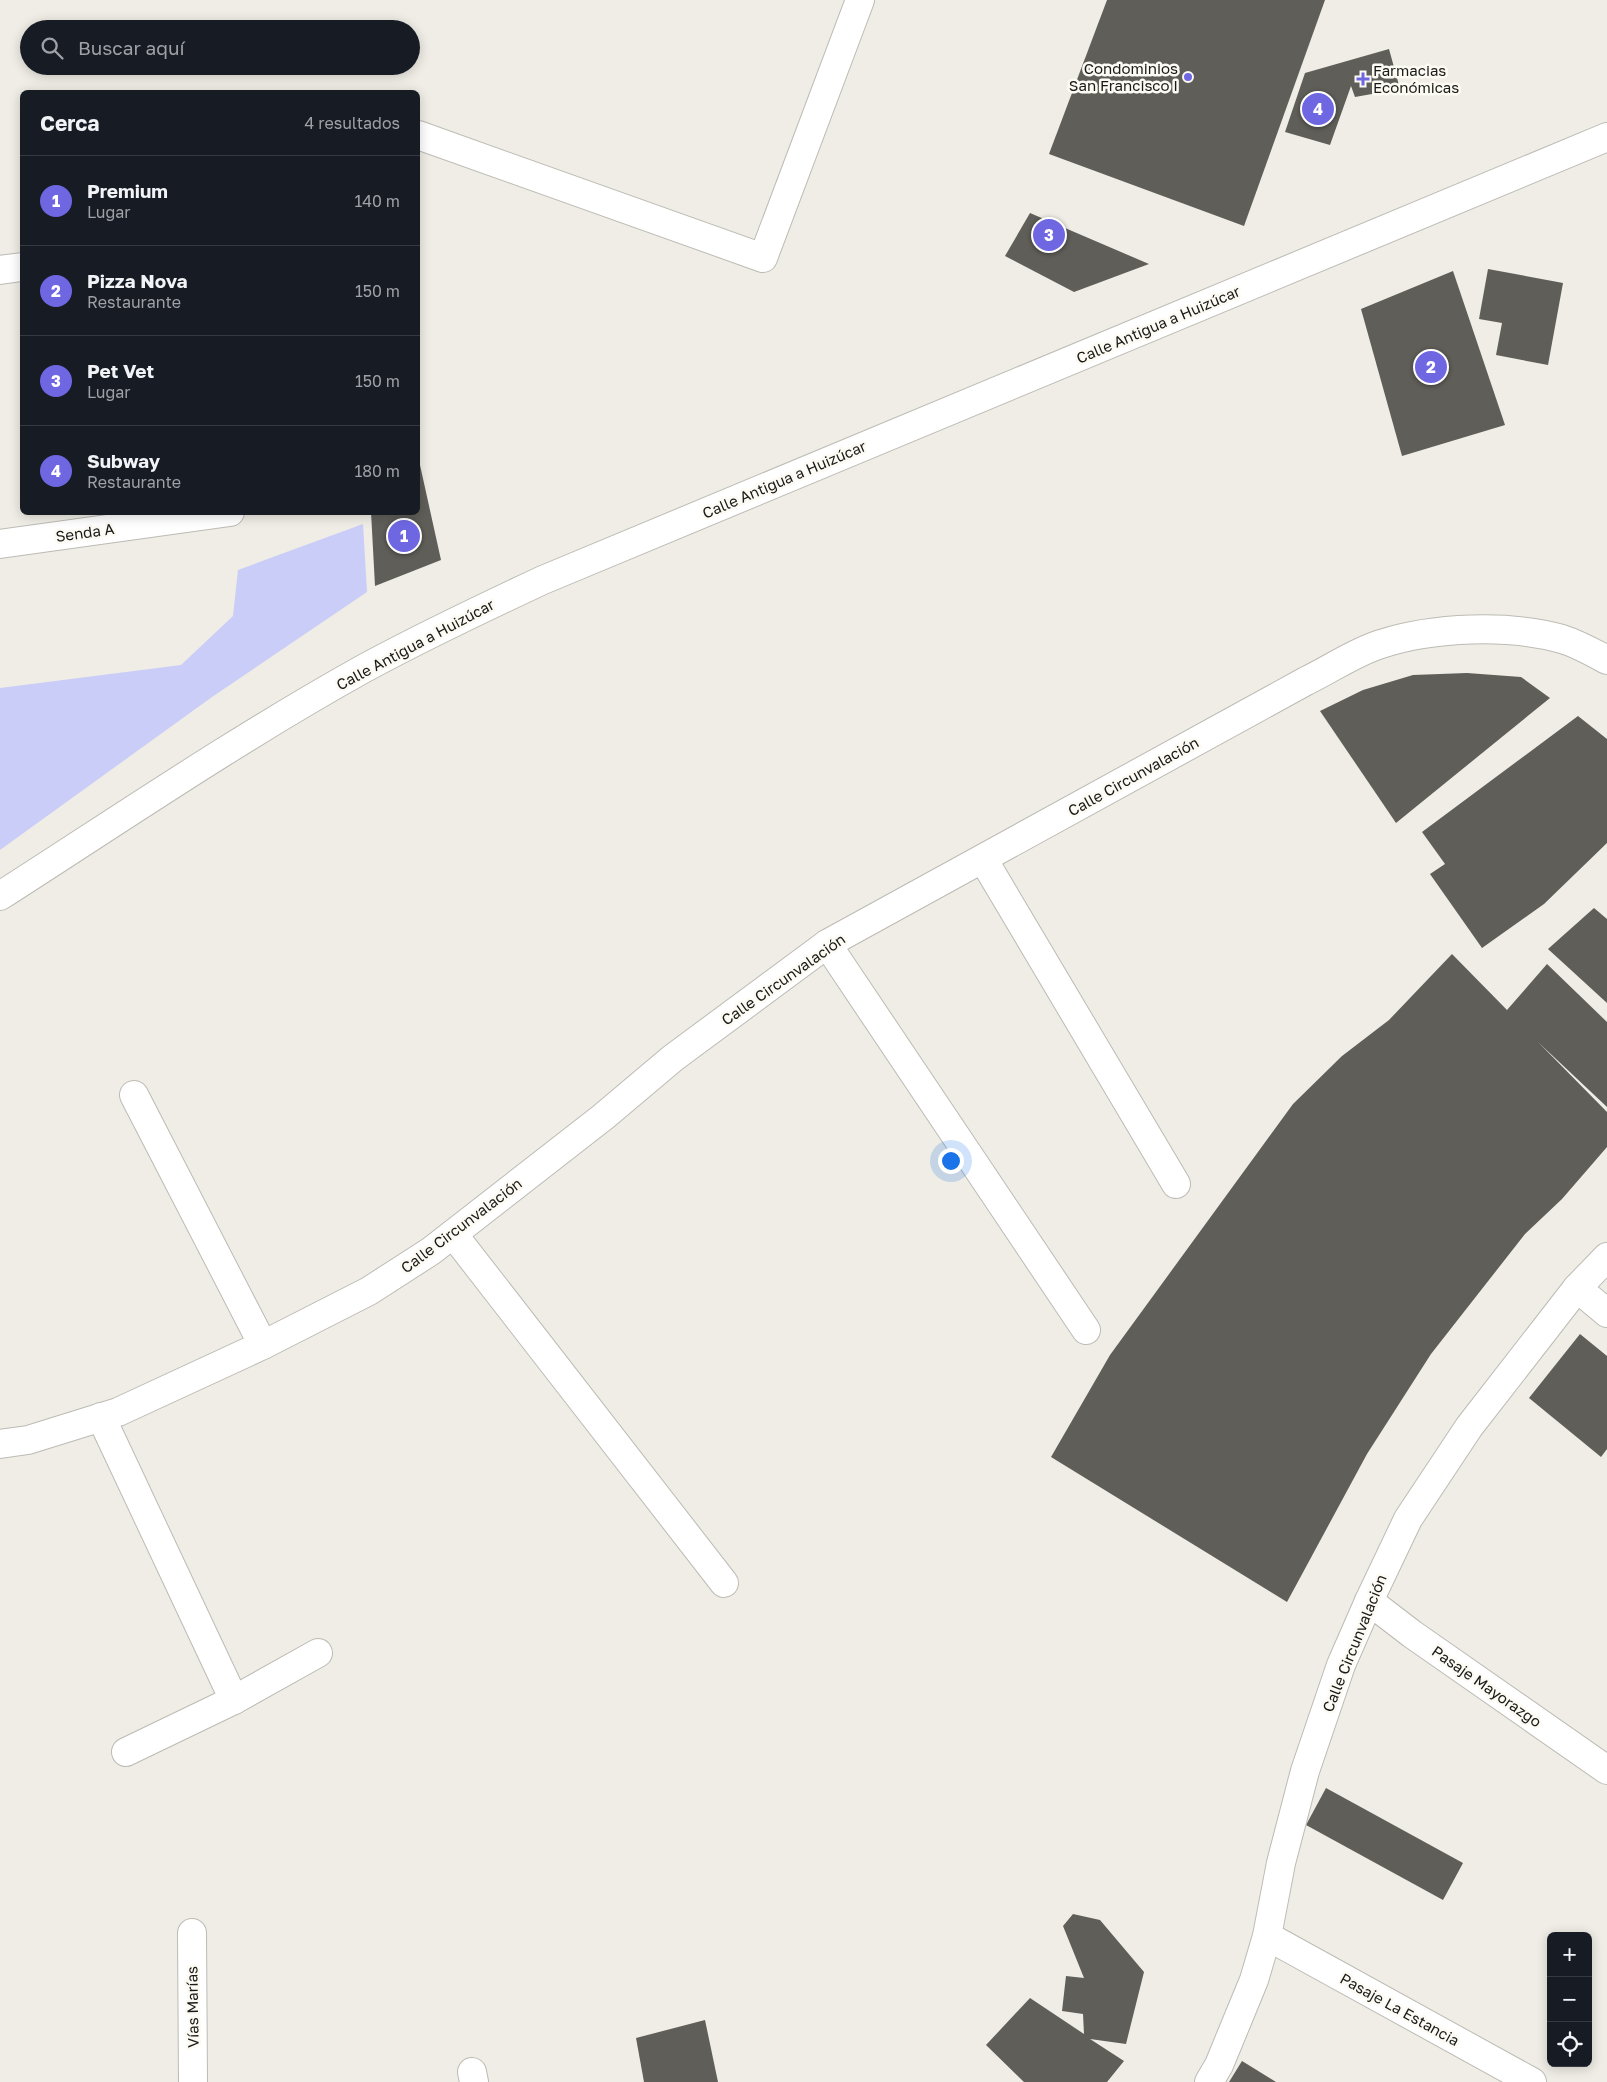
<!DOCTYPE html>
<html lang="es">
<head>
<meta charset="utf-8">
<style>
  :root { --surface:#171b24; --page:#20242c; --text:#f1f3f6; --muted:#9ea1a6; --line:#363941; --accent:#6e67e1 }
  body { margin:0; font-family:"Golos Text",sans-serif; background:var(--page); color:var(--text) }
  .controls { position:absolute; right:15px; bottom:15px; display:grid; overflow:hidden; border-radius:8px; box-shadow:0 2px 12px #0003 }
  .controls button { width:45px; height:45px; display:grid; place-items:center; padding:0; border:0; border-bottom:1px solid var(--line); background:var(--surface); color:var(--text); font:25px sans-serif }
  .you { position:absolute; left:950px; top:1160px; width:18px; height:18px; margin:-12px; border:4px solid #fff; border-radius:50%; background:#1a73e8; box-shadow:0 0 0 8px #1a73e833 }
  .badge { display:grid; place-items:center; width:32px; height:32px; border-radius:50%; background:var(--accent); color:#fff; font-size:16px; font-weight:700 }
  .pin { position:absolute; translate:-50% -50%; border:2px solid #fff; box-shadow:0 1px 5px #0006 }
  .list { margin:0; padding:0; list-style:none }
  h2 { display:flex; justify-content:space-between; align-items:center; height:65px; margin:0; padding:0 20px; font-size:21px }
  h2 small { font-size:16px; font-weight:400; color:var(--muted) }
  .list li { display:grid; grid-template-columns:32px 1fr auto; gap:15px; align-items:center; box-sizing:border-box; height:90px; padding:0 20px; border-top:1px solid var(--line) }
  .list b { display:block; font-size:19px; white-space:nowrap }
  .list p { margin:0; font-size:16px; white-space:nowrap; color:var(--muted) }
  .list em { font-size:16px; font-style:normal; color:var(--muted) }
  .icon { flex:none; width:28px; height:28px; fill:none; stroke:currentColor; stroke-width:2; stroke-linecap:round; stroke-linejoin:round }
  .map { position:relative; flex:none; width:1607px; height:2082px; overflow:hidden }
  .search { position:absolute; background:var(--surface); box-shadow:0 2px 12px #0003; left:20px; top:20px; width:400px; height:55px; display:flex; align-items:center; gap:12px; box-sizing:border-box; padding:0 18px; border-radius:28px; color:var(--muted); font-size:19px }
  .panel { position:absolute; background:var(--surface); box-shadow:0 2px 12px #0003; left:20px; top:90px; width:400px; height:425px; border-radius:8px }
  .map>svg:first-child { display:block }
  .green { fill:#cacdf7 }
  .building { fill:#5f5e58 }
  .lines { fill:none; stroke-linecap:round; stroke-linejoin:round }
  .minor-casing { stroke:#bcbbb4; stroke-width:30 }
  .secondary-casing { stroke:#bcbbb4; stroke-width:30 }
  .minor { stroke:#fff; stroke-width:28 }
  .secondary { stroke:#fff; stroke-width:28 }
  .poi-dot { fill:#6e67e1; stroke:#fcfaf3; stroke-width:2 }
  .labels { text-anchor:middle; dominant-baseline:central; stroke-width:5; stroke-linejoin:round; paint-order:stroke }
  .poi-label { font-size:15px; fill:#191916; stroke:#fcfaf3; text-anchor:end }
  .street-label { font-size:15px; fill:#191916; stroke:#fcfaf3 }
</style>
</head>
<body>
<div class="map">
<svg width="1607" height="2082" viewBox="0 0 1607 2082">
  <rect width="100%" height="100%" fill="#efede5"/>
  <!-- green -->
  <path class="green" d="M363,524L367,592L212,697L0,850V688L181,665L233,616L238,570Z"/>
  <!-- building -->
  <g class="building">
    <path d="M1107,0H1325L1244,226L1049,154Z"/>
    <path d="M1389,49L1400,89L1355,97L1351,86L1330,145L1285,132L1305,73Z"/>
    <path d="M1030,213L1149,264L1074,292L1005,256Z"/>
    <path d="M1488,269L1563,283L1548,365L1496,355L1502,323L1479,319Z"/>
    <path d="M1453,271L1505,425L1402,456L1361,309Z"/>
    <path d="M418,456L441,560L375,586L371,512H418Z"/>
    <path d="M1467,673L1521,677L1550,698L1396,823L1320,711L1363,690L1413,675Z"/>
    <path d="M1578,716L1607,739V843L1544,904L1482,948L1430,874L1445,864L1422,832Z"/>
    <path d="M1594,908L1607,919V1003L1548,949Z"/>
    <path d="M1452,954L1507,1010L1547,964L1607,1022V1107L1538,1042L1607,1112V1147L1562,1199L1525,1234L1431,1354L1367,1454L1287,1602L1051,1457L1110,1355L1293,1104L1342,1056L1389,1020Z"/>
    <path d="M1580,1334L1607,1356V1449L1601,1457L1529,1398Z"/>
    <path d="M1326,1788L1463,1863L1443,1900L1306,1825Z"/>
    <path d="M1073,1914L1100,1920L1144,1972L1126,2044L1090,2039L1124,2061L1107,2082H1024L986,2045L1030,1998L1084,2034L1083,2014L1062,2011L1066,1976L1084,1978L1063,1926Z"/>
    <path d="M705,2020L718,2082H644L636,2038Z"/>
    <path d="M1242,2061L1276,2082H1229Z"/>
  </g>
  <g class="lines">
    <defs>
      <g id="minor">
        <path d="M418,135L763,258L860,0"/>
        <path d="M0,270L22,267"/>
        <path d="M0,544L230,512"/>
        <path d="M983,859L1176,1184"/>
        <path d="M827,944L1086,1330"/>
        <path d="M134,1095L263,1345"/>
        <path d="M453,1234L724,1583"/>
        <path d="M1577,1288L1607,1313"/>
        <path d="M101,1417L234,1700"/>
        <path d="M0,1444L28,1440L118,1412L263,1345L369,1291L431,1251L603,1117L673,1058L827,944L1306,681C1329,670 1357,651 1381,644C1433,627 1509,624 1562,639C1578,644 1592,652 1607,660"/>
        <path d="M1369,1601L1412,1634L1607,1770"/>
        <path d="M126,1752L234,1700L318,1653"/>
        <path d="M192,1933L193,2082"/>
        <path d="M1267,1936L1532,2082"/>
        <path d="M472,2072L474,2082"/>
        <path d="M1209,2082L1219,2065L1254,1980L1267,1936L1281,1863L1305,1771L1341,1665L1369,1601L1408,1519L1469,1427L1577,1288L1607,1257"/>
      </g>
      <path id="secondary" d="M0,896C120,819 239,738 363,669C422,637 483,608 543,580L1607,137"/>
    </defs>
    <!-- minor casing -->
    <use href="#minor" class="minor-casing"/>
    <!-- secondary casing -->
    <use href="#secondary" class="secondary-casing"/>
    <!-- minor -->
    <use href="#minor" class="minor"/>
    <!-- secondary -->
    <use href="#secondary" class="secondary"/>
  </g>
  <!-- markers -->
  <g class="poi-dot">
    <circle cx="1188" cy="77" r="5"/>
    <path d="M1360.5 71.5h5v5h5v5h-5v5h-5v-5h-5v-5h5z"/>
  </g>
  <g class="labels">
    <!-- poi labels -->
    <g class="poi-label">
      <text x="1178" y="68">Condominios<tspan x="1178" dy="17">San Francisco I</tspan></text>
      <text x="1373" y="70" text-anchor="start">Farmacias<tspan x="1373" dy="17">Económicas</tspan></text>
    </g>
    <!-- street labels -->
    <g class="street-label">
      <text transform="translate(1158 324) rotate(-23)">Calle Antigua a Huizúcar</text>
      <text transform="translate(784 479) rotate(-23)">Calle Antigua a Huizúcar</text>
      <text transform="translate(85 532) rotate(-8)">Senda A</text>
      <text transform="translate(415 644) rotate(-28)">Calle Antigua a Huizúcar</text>
      <text transform="translate(1133 776) rotate(-29)">Calle Circunvalación</text>
      <text transform="translate(783 979) rotate(-35)">Calle Circunvalación</text>
      <text transform="translate(461 1225) rotate(-37)">Calle Circunvalación</text>
      <text transform="translate(1354 1643) rotate(-68)">Calle Circunvalación</text>
      <text transform="translate(1487 1686) rotate(35)">Pasaje Mayorazgo</text>
      <text transform="translate(192 2007) rotate(-91)">Vías Marías</text>
      <text transform="translate(1400 2009) rotate(29)">Pasaje La Estancia</text>
    </g>
  </g>
</svg>
<div class="controls">
<button>+</button>
<button>−</button>
<button><svg class="icon" aria-label="locate" viewBox="0 0 24 24"><circle cx="12" cy="12" r="6"/><path d="M12 2v4M12 18v4M2 12h4M18 12h4"/></svg></button>
</div>
<div class="you"></div>
<div class="pin badge" style="left:404px;top:536px">1</div>
<div class="pin badge" style="left:1431px;top:367px">2</div>
<div class="pin badge" style="left:1049px;top:235px">3</div>
<div class="pin badge" style="left:1318px;top:109px">4</div>
<div class="search"><svg class="icon" aria-label="search" viewBox="0 0 24 24"><circle cx="10" cy="10" r="6"/><path d="M15 15l6 6"/></svg>Buscar aquí</div>
<section class="panel">
<h2>Cerca<small>4 resultados</small></h2>
<ul class="list">
<li><span class="badge">1</span><div><b>Premium</b><p>Lugar</p></div><em>140 m</em></li>
<li><span class="badge">2</span><div><b>Pizza Nova</b><p>Restaurante</p></div><em>150 m</em></li>
<li><span class="badge">3</span><div><b>Pet Vet</b><p>Lugar</p></div><em>150 m</em></li>
<li><span class="badge">4</span><div><b>Subway</b><p>Restaurante</p></div><em>180 m</em></li>
</ul>
</section>
</div>
</body>
</html>
